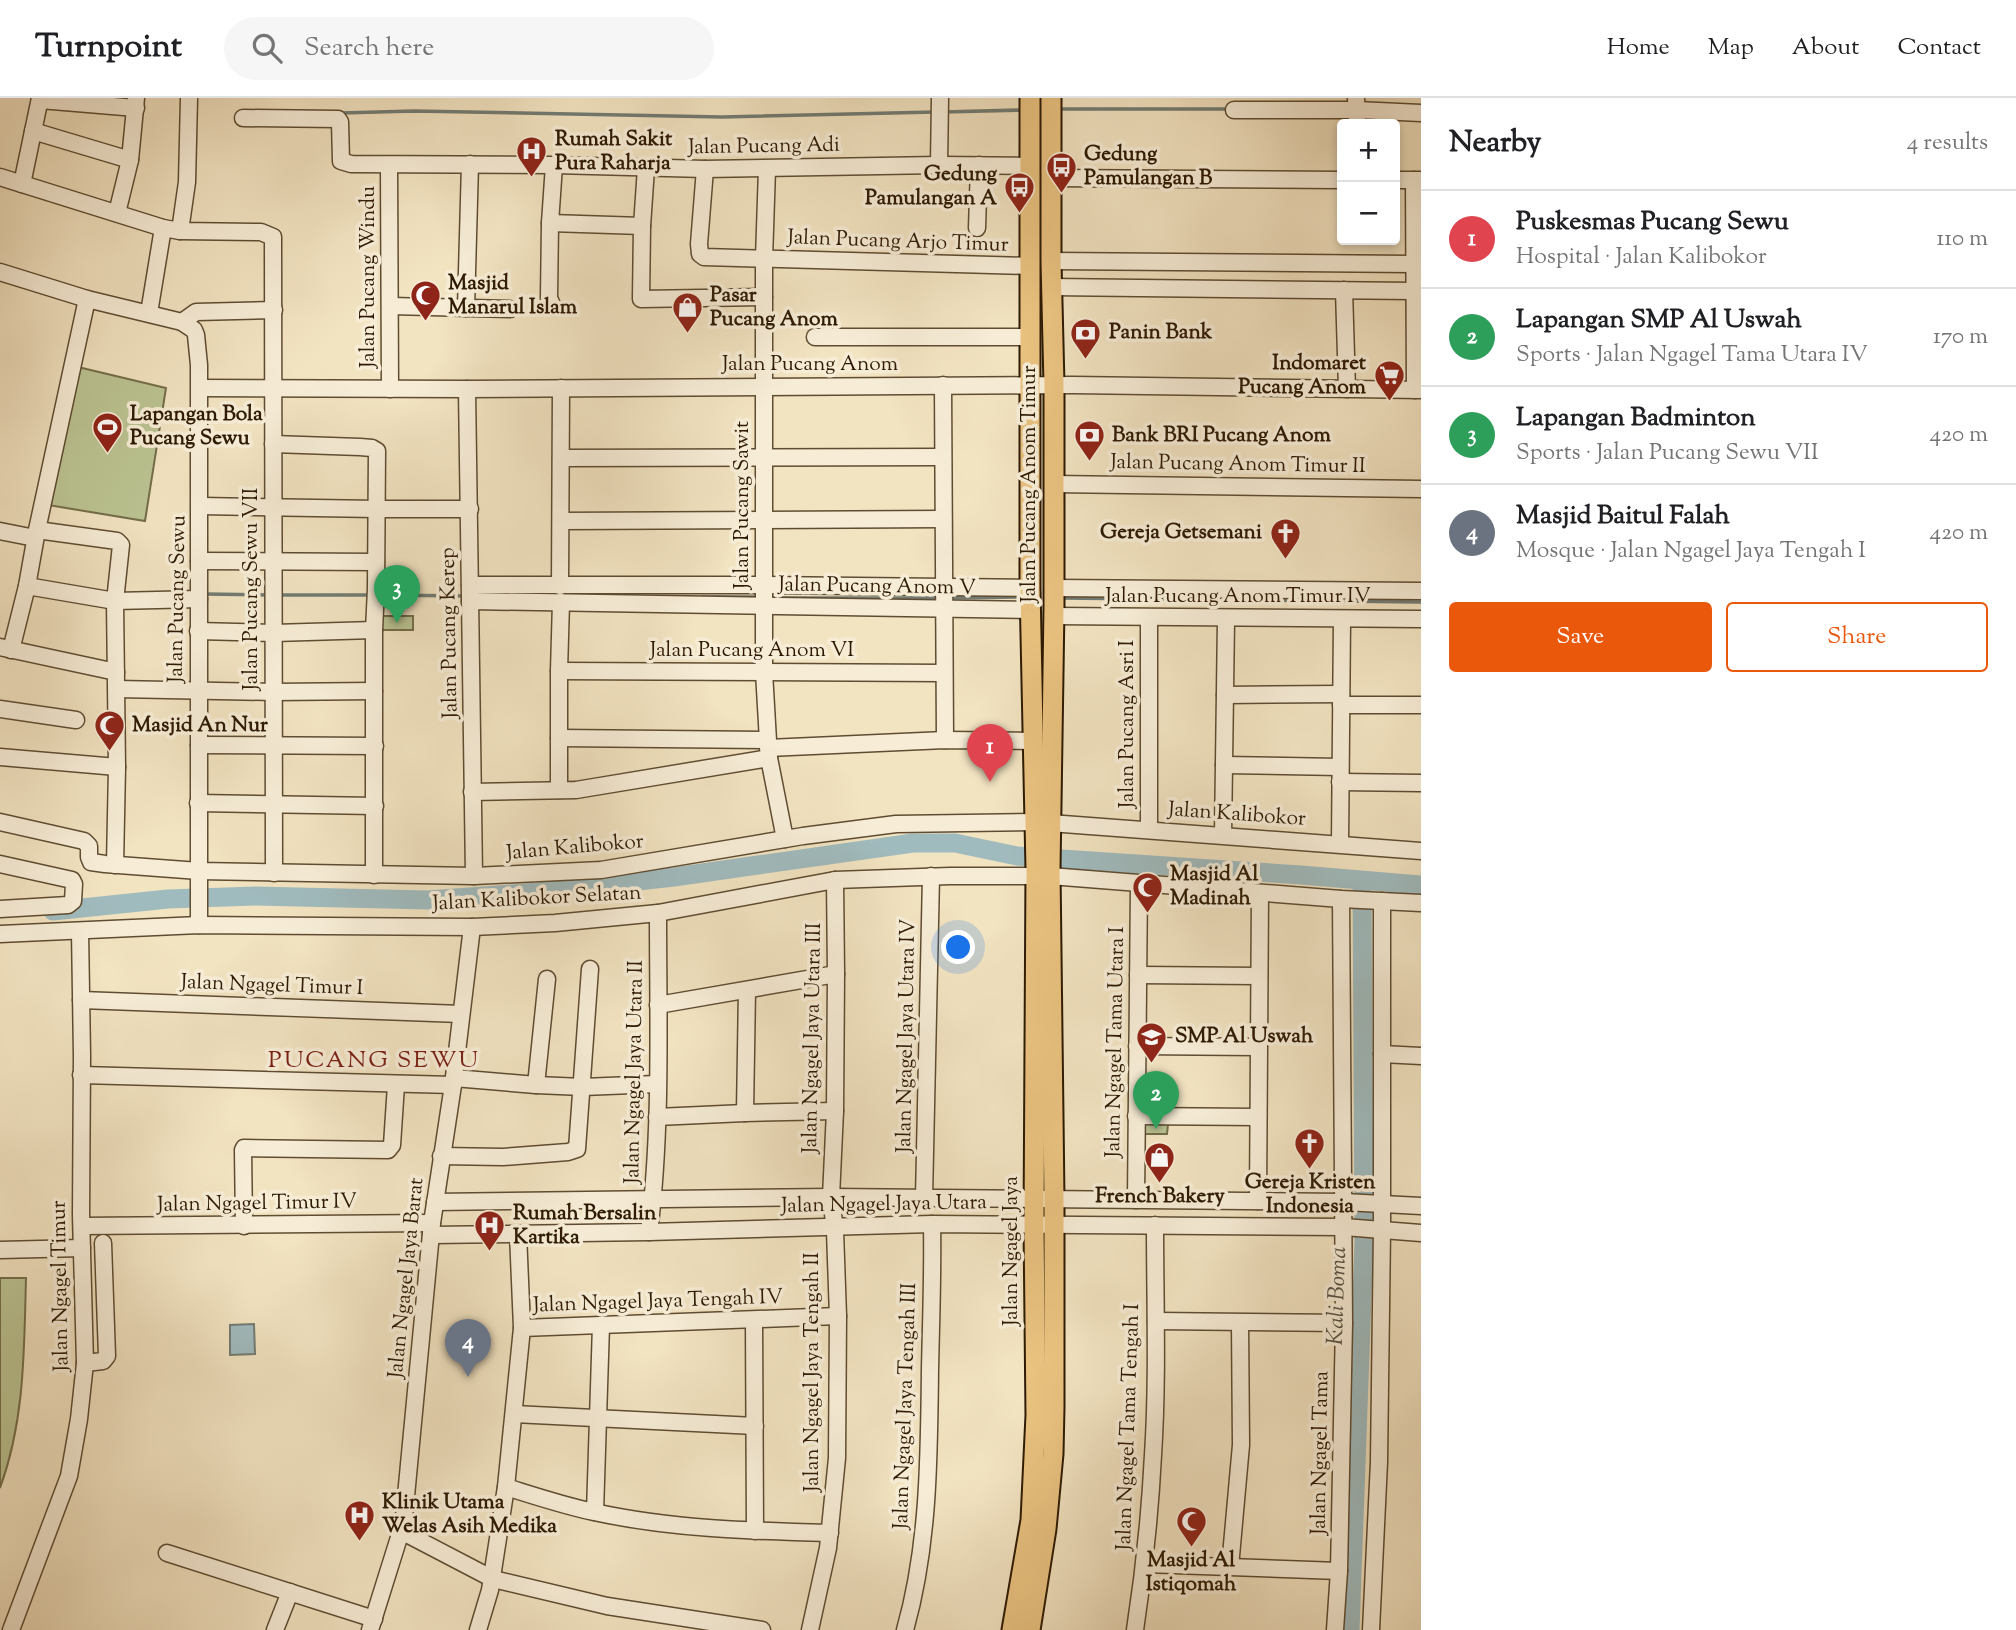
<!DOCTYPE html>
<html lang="en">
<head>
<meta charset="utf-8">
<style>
  :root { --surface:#fff; --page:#f6f6f6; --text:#202124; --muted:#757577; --line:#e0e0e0; --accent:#ea580c }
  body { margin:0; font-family:"Sorts Mill Goudy",serif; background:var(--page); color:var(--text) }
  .controls { position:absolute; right:21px; top:21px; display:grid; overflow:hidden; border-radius:7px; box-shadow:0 4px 10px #0003 }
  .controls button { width:63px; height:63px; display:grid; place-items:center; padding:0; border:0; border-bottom:2px solid var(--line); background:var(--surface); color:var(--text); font:35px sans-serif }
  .you { position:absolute; left:959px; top:850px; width:24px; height:24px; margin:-18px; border:5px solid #fff; border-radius:50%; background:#1a73e8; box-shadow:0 0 0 10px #1a73e833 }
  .badge { display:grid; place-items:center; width:46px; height:46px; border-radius:50%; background:var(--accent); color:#fff; font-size:23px; font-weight:700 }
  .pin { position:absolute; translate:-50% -58px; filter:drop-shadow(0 2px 4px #0008) }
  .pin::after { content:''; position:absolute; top:37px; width:24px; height:21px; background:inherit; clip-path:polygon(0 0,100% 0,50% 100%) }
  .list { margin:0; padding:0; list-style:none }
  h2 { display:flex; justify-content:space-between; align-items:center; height:91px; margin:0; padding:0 28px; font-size:30px }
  h2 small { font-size:23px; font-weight:400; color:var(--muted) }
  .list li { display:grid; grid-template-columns:46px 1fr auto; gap:21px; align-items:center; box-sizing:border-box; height:98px; padding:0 28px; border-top:2px solid var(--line) }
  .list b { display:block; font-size:26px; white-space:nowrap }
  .list p { margin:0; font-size:23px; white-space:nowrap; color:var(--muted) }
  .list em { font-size:23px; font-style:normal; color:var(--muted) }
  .actions { display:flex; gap:14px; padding:21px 28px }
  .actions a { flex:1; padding:16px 0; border:2px solid var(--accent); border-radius:7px; text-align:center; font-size:24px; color:var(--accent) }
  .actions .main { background:var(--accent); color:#fff }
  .icon { flex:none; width:38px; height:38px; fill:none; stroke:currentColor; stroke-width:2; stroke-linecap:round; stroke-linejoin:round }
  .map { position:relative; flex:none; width:1421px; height:1532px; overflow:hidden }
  header { display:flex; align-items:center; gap:42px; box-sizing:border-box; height:98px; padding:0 35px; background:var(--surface); border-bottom:2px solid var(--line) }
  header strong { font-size:33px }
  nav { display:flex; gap:38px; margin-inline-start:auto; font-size:24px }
  .search { width:490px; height:63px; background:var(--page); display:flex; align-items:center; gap:18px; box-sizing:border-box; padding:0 24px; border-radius:38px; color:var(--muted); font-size:26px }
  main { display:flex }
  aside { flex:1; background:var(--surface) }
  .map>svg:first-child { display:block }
  .green { fill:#bbc392; stroke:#746e4a; stroke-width:2 }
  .water { fill:#a0bbbe; stroke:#727b73; stroke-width:2 }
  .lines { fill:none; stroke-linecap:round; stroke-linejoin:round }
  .stream { stroke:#727b73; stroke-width:3.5 }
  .river { stroke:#a0bbbe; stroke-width:19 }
  .minor-casing { stroke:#5f4c32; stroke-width:19 }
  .major-casing { stroke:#2e1a03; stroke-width:23 }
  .minor { stroke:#f7edd7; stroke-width:16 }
  .major { stroke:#e9c280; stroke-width:19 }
  .labels { text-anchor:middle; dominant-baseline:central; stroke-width:7; stroke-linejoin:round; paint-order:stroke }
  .poi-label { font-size:21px; font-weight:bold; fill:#2e1a03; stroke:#f7edd7; text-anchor:start }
  .street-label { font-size:21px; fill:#2e1a03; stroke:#f7edd7 }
  .water-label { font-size:23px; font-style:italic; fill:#565244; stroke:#f7edd7 }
  .quarter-label { font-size:24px; letter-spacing:2px; fill:#7a1f14; stroke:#f7edd7 }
</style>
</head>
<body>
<header>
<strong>Turnpoint</strong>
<div class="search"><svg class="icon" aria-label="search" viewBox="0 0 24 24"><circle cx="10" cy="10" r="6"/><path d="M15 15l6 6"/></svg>Search here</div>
<nav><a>Home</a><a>Map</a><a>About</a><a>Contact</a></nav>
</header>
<main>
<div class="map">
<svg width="1421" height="1532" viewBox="0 0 1421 1532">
  <rect width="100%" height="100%" fill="#f2e3c1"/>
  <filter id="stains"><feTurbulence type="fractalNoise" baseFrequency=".00286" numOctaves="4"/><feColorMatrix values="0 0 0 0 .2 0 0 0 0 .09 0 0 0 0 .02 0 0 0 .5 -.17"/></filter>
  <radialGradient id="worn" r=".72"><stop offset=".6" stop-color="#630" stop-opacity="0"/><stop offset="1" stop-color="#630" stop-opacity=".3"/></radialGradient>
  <!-- green -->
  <g class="green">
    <path d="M78,269L166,290L145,423L48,407Z"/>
    <rect x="381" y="518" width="32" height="14"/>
    <path d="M1144,1025L1168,1026L1167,1036H1144Z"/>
    <path d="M0,1180H26C24,1252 25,1322 0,1390Z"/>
  </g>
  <!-- water -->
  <path class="water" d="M254,1226L255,1256L230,1257V1227Z"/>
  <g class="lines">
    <!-- stream -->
    <g class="stream">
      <path d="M1059,11H1229"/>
      <path d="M943,14L1023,12"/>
      <path d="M341,15L414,13L722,19L935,14"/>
      <path d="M205,496L267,497"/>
      <path d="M279,497H372"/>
      <path d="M380,497L467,498"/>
      <path d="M702,499H761"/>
      <path d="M769,500H939"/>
      <path d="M951,500L1023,499"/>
      <path d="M1059,500L1421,504"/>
    </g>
    <!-- river -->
    <g class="river">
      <path d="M53,813L168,801L255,798L428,802L538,794L674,779L913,745H955L1017,758L1301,777L1421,787"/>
      <path d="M1350,1532L1364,1145L1362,784"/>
    </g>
    <defs>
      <g id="minor">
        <path d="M1356,0L1357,26"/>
        <path d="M40,2L136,10"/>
        <path d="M1234,12H1357L1421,15"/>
        <path d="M243,20L338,21L340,24L341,63L351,66L554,67L705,71L939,67L1030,68"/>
        <path d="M33,33L130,62"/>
        <path d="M939,67L940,0"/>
        <path d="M389,68L390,291"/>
        <path d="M646,70L642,128L641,201L764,199"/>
        <path d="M705,71L699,146L700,156L704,159L1030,168"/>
        <path d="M767,71L764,161V574L769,660L785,741"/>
        <path d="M0,79L163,130L180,133L261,134L273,139L274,775"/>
        <path d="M1051,80L1342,82"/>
        <path d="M1395,82H1421"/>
        <path d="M1414,82L1415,292"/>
        <path d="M22,86L40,0"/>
        <path d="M117,115L130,62L136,0"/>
        <path d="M550,125L642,128"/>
        <path d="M977,130L979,67"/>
        <path d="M180,133L187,84L189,0"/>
        <path d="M1051,163L1413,166"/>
        <path d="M0,174L87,201L182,224L194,232L196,237L199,267V827"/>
        <path d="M1051,189L1414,193"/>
        <path d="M1344,192L1347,291"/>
        <path d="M391,208L510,211"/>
        <path d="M553,209L549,200L550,125L554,67"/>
        <path d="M466,210L470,66"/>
        <path d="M149,215L163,130"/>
        <path d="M182,224L196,214L274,212"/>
        <path d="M815,239H1030"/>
        <path d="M943,287L945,642"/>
        <path d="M200,290L467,291L1073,287L1421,292"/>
        <path d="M467,291L474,778"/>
        <path d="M273,346L360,349L372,350L377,353L376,491L374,532V777"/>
        <path d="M561,360L942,359"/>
        <path d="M1054,386L1421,391"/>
        <path d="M201,408L377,411H470"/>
        <path d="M561,423L943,421"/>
        <path d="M37,432L117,443L121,447L115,503L117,669L115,767"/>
        <path d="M0,433L35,440"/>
        <path d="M199,463L376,464"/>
        <path d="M470,487H763L1030,490"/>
        <path d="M27,488L115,503L199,501"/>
        <path d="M560,488L561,290"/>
        <path d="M1054,490L1421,493"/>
        <path d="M470,503L1030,512"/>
        <path d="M1054,518L1421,521"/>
        <path d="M1149,520V732"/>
        <path d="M198,533L274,535L374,532"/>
        <path d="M0,549L116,574"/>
        <path d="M11,552L27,488L37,432L87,201"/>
        <path d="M559,573L944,575"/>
        <path d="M117,591L274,594L374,593"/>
        <path d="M1225,597L1341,596"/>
        <path d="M1341,607H1421"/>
        <path d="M0,611L76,622"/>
        <path d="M559,640L767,642"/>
        <path d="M199,647L375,648"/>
        <path d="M768,650L945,642L1033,643"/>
        <path d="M0,659L117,669"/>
        <path d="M1224,667L1340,669"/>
        <path d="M1340,684L1421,685"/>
        <path d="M559,692V573L561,504"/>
        <path d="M472,694L576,692L769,660"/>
        <path d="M198,705L375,708"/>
        <path d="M0,724L84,743L89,748V759L91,764L105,766L199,773L474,778L601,772L803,738L896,726L1035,724"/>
        <path d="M1050,725L1421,753"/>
        <path d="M1223,737L1226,521"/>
        <path d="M1340,746L1342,521"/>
        <path d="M0,766L72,782L74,786L73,803L68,807L0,811"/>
        <path d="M1050,778L1341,801L1421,805"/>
        <path d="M0,836L199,827L472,829L555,825L658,815L835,782L950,778H1036"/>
        <path d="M1138,877L1259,878"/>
        <path d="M81,902L461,916"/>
        <path d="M658,907L836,876"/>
        <path d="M1137,948L1258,949"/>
        <path d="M1382,956L1421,958"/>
        <path d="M81,977L453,987"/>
        <path d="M454,980L536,987L583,989L657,986"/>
        <path d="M536,987L547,881"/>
        <path d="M745,1015L747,892"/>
        <path d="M1136,1018L1258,1019"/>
        <path d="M657,1019L745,1015L835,1013"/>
        <path d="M441,1058L503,1059L568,1054L577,1051L590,871"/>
        <path d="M924,1100L931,778"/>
        <path d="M1136,1102L1139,786"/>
        <path d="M1258,1103L1260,795"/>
        <path d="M435,1104L831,1099L1344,1104L1421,1108"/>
        <path d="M82,1128L432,1125"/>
        <path d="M244,1128L243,1052L244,1050L388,1052L392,1047L396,987"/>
        <path d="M649,1134C662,1029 658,921 658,815"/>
        <path d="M431,1137L649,1134L932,1126L1344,1129L1421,1135"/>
        <path d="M0,1152L82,1150"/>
        <path d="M754,1222L755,1433"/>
        <path d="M1156,1223L1344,1225"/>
        <path d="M522,1230L838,1218"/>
        <path d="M85,1265L103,1263L107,1258L103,1145"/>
        <path d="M514,1316L755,1328"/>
        <path d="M506,1389C535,1398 565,1408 594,1414C672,1431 751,1433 830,1435"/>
        <path d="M595,1414L601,1227"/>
        <path d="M401,1433L493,1481L607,1508L762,1532"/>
        <path d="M167,1455L374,1521"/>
        <path d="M1145,1466L1339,1473"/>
        <path d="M1230,1469L1241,1347L1240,1225"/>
        <path d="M11,1532L69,1378L79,1321L85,1265L81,1117L82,958L80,833"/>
        <path d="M275,1532L290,1494"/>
        <path d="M370,1532L401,1433L404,1419L432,1125L453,987L472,829"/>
        <path d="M478,1532L490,1492L506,1389L522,1230L518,1136"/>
        <path d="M810,1532L828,1450L837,1360L838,1218L835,1133L831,1099L835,1013L836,876L835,782"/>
        <path d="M905,1532C929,1447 929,1359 930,1271C931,1223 933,1174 932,1126"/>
        <path d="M1135,1532C1144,1474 1150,1415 1153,1357C1158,1280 1155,1203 1155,1127"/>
        <path d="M1335,1532L1339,1473L1344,1225L1341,801"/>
        <path d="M1371,1532L1379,1364L1382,1132V803"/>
      </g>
      <g id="major">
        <path d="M1012,1532L1031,1422L1036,1317L1034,1127L1036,771L1030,490V0"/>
        <path d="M1030,1532L1046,1431L1053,1356L1054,1309V1101L1050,772L1054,509V287L1051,163V0"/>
      </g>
    </defs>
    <!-- minor casing -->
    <use href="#minor" class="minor-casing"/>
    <!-- major casing -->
    <use href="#major" class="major-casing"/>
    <!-- minor -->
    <use href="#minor" class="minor"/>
    <!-- major -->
    <use href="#major" class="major"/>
  </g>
  <!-- icons -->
  <defs>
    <symbol id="hospital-pin" viewBox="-11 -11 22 30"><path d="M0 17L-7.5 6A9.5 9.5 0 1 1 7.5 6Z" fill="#8f2418" stroke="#f7edd7"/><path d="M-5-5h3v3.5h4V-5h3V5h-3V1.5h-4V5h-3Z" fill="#fff"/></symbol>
    <symbol id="bus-pin" viewBox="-11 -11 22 30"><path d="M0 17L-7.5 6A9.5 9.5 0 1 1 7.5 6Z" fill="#8f2418" stroke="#f7edd7"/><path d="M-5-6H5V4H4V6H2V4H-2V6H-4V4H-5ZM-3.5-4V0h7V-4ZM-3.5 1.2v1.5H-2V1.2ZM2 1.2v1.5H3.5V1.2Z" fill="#fff"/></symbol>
    <symbol id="mosque-pin" viewBox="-11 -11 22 30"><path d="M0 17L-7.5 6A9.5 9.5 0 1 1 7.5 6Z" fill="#8f2418" stroke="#f7edd7"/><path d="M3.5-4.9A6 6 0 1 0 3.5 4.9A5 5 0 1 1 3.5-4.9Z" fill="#fff"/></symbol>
    <symbol id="shop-pin" viewBox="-11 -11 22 30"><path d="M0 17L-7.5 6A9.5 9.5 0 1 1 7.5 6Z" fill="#8f2418" stroke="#f7edd7"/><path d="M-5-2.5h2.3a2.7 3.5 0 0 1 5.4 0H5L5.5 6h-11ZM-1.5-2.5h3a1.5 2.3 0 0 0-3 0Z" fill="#fff"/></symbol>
    <symbol id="bank-pin" viewBox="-11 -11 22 30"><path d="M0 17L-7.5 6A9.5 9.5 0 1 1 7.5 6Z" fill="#8f2418" stroke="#f7edd7"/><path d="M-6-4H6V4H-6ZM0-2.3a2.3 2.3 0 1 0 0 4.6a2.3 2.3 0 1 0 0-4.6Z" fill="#fff"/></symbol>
    <symbol id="supermarket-pin" viewBox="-11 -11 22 30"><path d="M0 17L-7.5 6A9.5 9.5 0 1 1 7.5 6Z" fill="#8f2418" stroke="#f7edd7"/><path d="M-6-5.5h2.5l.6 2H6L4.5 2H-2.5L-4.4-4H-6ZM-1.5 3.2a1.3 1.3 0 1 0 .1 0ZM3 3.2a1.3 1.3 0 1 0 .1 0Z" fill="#fff"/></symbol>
    <symbol id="stadium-pin" viewBox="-11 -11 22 30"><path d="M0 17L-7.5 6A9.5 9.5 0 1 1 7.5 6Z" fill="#8f2418" stroke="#f7edd7"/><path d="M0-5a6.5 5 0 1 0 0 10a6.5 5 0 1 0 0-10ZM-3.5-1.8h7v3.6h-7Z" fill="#fff"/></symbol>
    <symbol id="church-pin" viewBox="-11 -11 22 30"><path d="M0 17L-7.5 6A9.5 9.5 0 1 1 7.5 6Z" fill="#8f2418" stroke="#f7edd7"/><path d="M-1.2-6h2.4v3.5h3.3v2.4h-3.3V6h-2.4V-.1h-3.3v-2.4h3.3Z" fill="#fff"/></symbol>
    <symbol id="school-pin" viewBox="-11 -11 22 30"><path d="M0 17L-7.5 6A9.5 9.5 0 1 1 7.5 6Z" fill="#8f2418" stroke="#f7edd7"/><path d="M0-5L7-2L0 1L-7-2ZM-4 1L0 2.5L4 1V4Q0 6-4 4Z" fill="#fff"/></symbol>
  </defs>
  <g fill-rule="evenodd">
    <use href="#hospital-pin" x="514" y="36" width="35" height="47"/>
    <use href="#bus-pin" x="1044" y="52" width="35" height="47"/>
    <use href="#bus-pin" x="1002" y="72" width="35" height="47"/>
    <use href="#mosque-pin" x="408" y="180" width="35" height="47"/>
    <use href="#shop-pin" x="670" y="192" width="35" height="47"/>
    <use href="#bank-pin" x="1068" y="218" width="35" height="47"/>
    <use href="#supermarket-pin" x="1372" y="260" width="35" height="47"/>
    <use href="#stadium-pin" x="90" y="312" width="35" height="47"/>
    <use href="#bank-pin" x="1072" y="320" width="35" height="47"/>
    <use href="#church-pin" x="1268" y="418" width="35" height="47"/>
    <use href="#mosque-pin" x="92" y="610" width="35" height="47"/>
    <use href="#mosque-pin" x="1130" y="772" width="35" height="47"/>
    <use href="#school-pin" x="1134" y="922" width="35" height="47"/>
    <use href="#church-pin" x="1292" y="1028" width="35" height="47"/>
    <use href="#shop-pin" x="1142" y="1042" width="35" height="47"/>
    <use href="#hospital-pin" x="472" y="1110" width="35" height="47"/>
    <use href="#hospital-pin" x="342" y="1400" width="35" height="47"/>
    <use href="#mosque-pin" x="1174" y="1406" width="35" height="47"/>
  </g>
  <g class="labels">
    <!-- poi labels -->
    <g class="poi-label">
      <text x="555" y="42">Rumah Sakit<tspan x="555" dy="24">Pura Raharja</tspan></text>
      <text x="1084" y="57">Gedung<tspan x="1084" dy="24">Pamulangan B</tspan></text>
      <text x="997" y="77" text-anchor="end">Gedung<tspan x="997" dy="24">Pamulangan A</tspan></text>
      <text x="448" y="186">Masjid<tspan x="448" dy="24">Manarul Islam</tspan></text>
      <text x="710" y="198">Pasar<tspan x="710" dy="24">Pucang Anom</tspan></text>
      <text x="1109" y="235">Panin Bank</text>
      <text x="1366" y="266" text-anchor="end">Indomaret<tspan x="1366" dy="24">Pucang Anom</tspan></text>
      <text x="130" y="317">Lapangan Bola<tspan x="130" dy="24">Pucang Sewu</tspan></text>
      <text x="1112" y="338">Bank BRI Pucang Anom</text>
      <text x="1262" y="435" text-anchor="end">Gereja Getsemani</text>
      <text x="132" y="628">Masjid An Nur</text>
      <text x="1170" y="777">Masjid Al<tspan x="1170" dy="24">Madinah</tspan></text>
      <text x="1175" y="939">SMP Al Uswah</text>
      <text x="1310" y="1085" text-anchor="middle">Gereja Kristen<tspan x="1310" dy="24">Indonesia</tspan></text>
      <text x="1160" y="1099" text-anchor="middle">French Bakery</text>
      <text x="513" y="1116">Rumah Bersalin<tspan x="513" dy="24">Kartika</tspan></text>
      <text x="382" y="1405">Klinik Utama<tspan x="382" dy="24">Welas Asih Medika</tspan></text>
      <text x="1191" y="1463" text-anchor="middle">Masjid Al<tspan x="1191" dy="24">Istiqomah</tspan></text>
    </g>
    <!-- street labels -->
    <g class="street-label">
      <text transform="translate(764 49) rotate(-1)">Jalan Pucang Adi</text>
      <text transform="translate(898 144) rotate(2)">Jalan Pucang Arjo Timur</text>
      <text transform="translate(369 179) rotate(-90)">Jalan Pucang Windu</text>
      <text x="810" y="267">Jalan Pucang Anom</text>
      <text transform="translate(1238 367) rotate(1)">Jalan Pucang Anom Timur II</text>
      <text transform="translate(1030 386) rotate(-90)">Jalan Pucang Anom Timur</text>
      <text transform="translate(743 407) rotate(-90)">Jalan Pucang Sawit</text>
      <text transform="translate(877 489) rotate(1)">Jalan Pucang Anom V</text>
      <text transform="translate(252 491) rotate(-90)">Jalan Pucang Sewu VII</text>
      <text x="1238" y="499">Jalan Pucang Anom Timur IV</text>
      <text transform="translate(178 501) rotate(-89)">Jalan Pucang Sewu</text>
      <text transform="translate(450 535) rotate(-91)">Jalan Pucang Kerep</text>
      <text x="752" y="553">Jalan Pucang Anom VI</text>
      <text transform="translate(1128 626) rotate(-90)">Jalan Pucang Asri I</text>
      <text transform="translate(1237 717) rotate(4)">Jalan Kalibokor</text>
      <text transform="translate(575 750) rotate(-5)">Jalan Kalibokor</text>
      <text transform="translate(537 801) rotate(-3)">Jalan Kalibokor Selatan</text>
      <text transform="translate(272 888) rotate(2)">Jalan Ngagel Timur I</text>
      <text transform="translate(907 938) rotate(-89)">Jalan Ngagel Jaya Utara IV</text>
      <text transform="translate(813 940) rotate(-89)">Jalan Ngagel Jaya Utara III</text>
      <text transform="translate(1116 944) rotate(-89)">Jalan Ngagel Tama Utara I</text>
      <text transform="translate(635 974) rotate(-89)">Jalan Ngagel Jaya Utara II</text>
      <text transform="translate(257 1106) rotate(-1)">Jalan Ngagel Timur IV</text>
      <text transform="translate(884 1107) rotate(-1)">Jalan Ngagel Jaya Utara</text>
      <text transform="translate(1012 1153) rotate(-90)">Jalan Ngagel Jaya</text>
      <text transform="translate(407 1180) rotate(-84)">Jalan Ngagel Jaya Barat</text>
      <text transform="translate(61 1188) rotate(-91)">Jalan Ngagel Timur</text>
      <text transform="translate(658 1204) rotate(-2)">Jalan Ngagel Jaya Tengah IV</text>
      <text transform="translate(813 1274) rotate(-90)">Jalan Ngagel Jaya Tengah II</text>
      <text transform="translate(906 1308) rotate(-88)">Jalan Ngagel Jaya Tengah III</text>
      <text transform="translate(1129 1329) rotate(-88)">Jalan Ngagel Tama Tengah I</text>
      <text transform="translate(1321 1355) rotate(-89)">Jalan Ngagel Tama</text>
    </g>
    <!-- water labels -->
    <g class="water-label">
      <text transform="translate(1338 1198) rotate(-88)">Kali Boma</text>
    </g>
    <!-- quarter labels -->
    <g class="quarter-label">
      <text x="374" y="963">PUCANG SEWU</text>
    </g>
  </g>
  <rect width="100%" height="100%" filter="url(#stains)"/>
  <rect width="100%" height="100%" fill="url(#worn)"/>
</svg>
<div class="controls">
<button>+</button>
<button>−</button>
</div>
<div class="you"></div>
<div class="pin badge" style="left:990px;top:684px;background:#e0444e">1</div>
<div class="pin badge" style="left:1156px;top:1031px;background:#2e9e5b">2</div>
<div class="pin badge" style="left:397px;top:525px;background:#2e9e5b">3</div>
<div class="pin badge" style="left:468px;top:1279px;background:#6b7280">4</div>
</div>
<aside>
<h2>Nearby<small>4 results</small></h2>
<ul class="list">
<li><span class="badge" style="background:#e0444e">1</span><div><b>Puskesmas Pucang Sewu</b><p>Hospital · Jalan Kalibokor</p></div><em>110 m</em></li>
<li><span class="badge" style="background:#2e9e5b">2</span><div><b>Lapangan SMP Al Uswah</b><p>Sports · Jalan Ngagel Tama Utara IV</p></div><em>170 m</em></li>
<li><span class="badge" style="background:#2e9e5b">3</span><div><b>Lapangan Badminton</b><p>Sports · Jalan Pucang Sewu VII</p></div><em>420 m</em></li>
<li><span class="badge" style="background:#6b7280">4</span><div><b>Masjid Baitul Falah</b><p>Mosque · Jalan Ngagel Jaya Tengah I</p></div><em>420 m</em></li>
</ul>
<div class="actions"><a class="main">Save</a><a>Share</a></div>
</aside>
</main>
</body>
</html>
